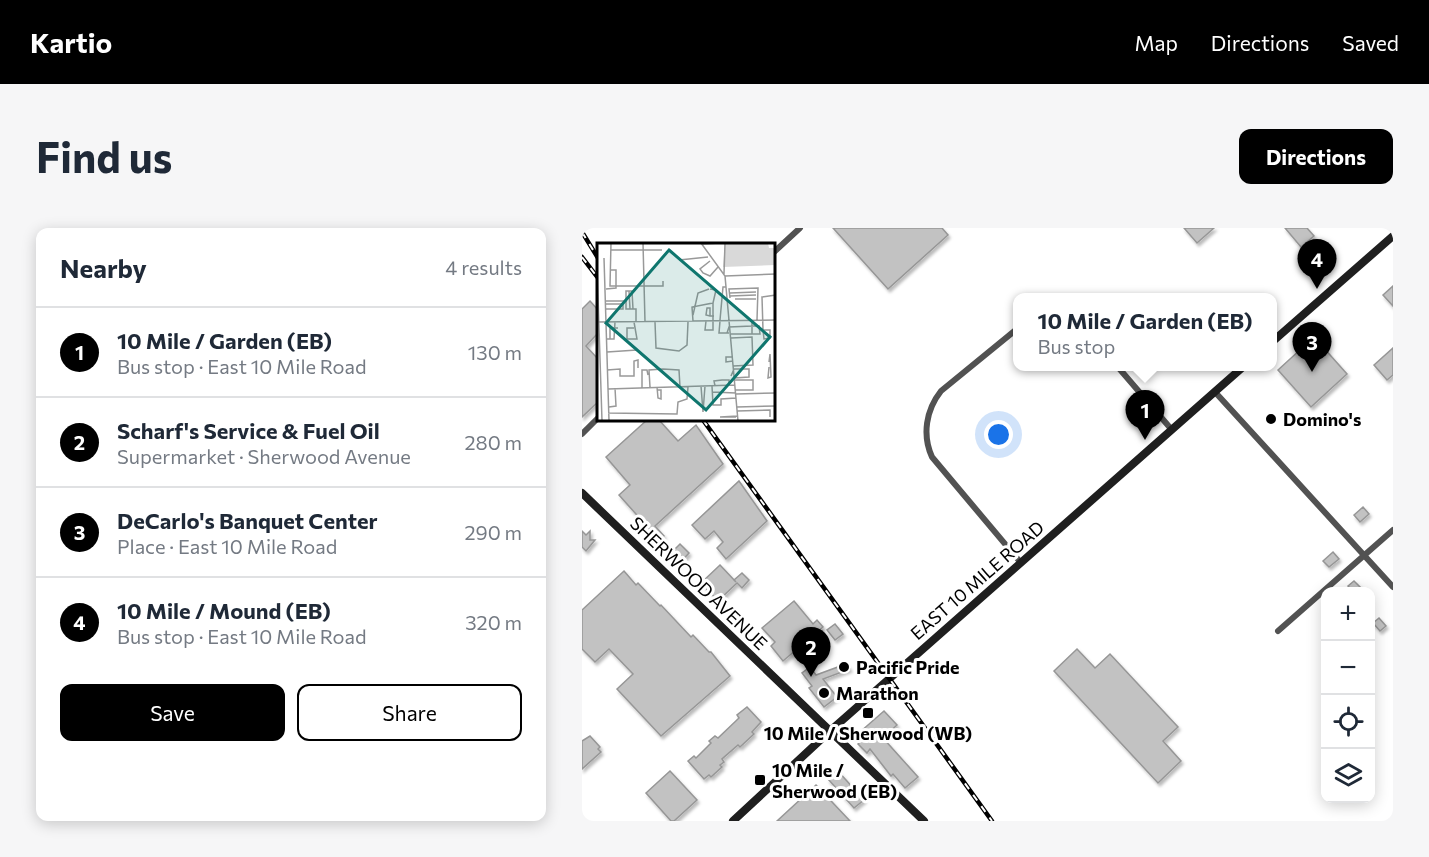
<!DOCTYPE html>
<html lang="en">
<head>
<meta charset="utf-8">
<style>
  :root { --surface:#fff; --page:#f6f6f7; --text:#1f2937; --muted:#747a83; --line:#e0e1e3; --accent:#000 }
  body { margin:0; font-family:Commissioner,sans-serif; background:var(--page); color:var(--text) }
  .controls { position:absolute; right:18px; bottom:18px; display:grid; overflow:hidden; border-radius:12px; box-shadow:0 3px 15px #0003 }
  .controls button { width:54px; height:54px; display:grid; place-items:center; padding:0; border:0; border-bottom:2px solid var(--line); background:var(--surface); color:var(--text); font:30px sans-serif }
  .you { position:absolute; left:417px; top:207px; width:21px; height:21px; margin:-15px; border:4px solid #fff; border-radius:50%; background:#1a73e8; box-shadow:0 0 0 9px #1a73e833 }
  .badge { display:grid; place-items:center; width:39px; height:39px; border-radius:50%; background:var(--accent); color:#fff; font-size:20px; font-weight:700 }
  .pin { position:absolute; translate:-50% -50px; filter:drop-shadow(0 2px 3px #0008) }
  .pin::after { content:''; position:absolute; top:32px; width:21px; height:18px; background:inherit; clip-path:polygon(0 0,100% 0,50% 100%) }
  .popup { position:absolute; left:431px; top:65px; width:264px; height:78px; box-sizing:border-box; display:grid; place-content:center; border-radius:12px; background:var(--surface); filter:drop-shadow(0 2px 4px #0005); font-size:20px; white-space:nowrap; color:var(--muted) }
  .popup b { font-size:22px; color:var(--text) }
  .popup::after { content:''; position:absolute; left:50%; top:100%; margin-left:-12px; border:12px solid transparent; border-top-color:var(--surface) }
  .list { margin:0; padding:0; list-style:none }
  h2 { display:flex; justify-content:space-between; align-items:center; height:78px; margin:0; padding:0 24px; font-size:26px }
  h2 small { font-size:20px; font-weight:400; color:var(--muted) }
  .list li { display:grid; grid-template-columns:39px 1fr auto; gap:18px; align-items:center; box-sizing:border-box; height:90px; padding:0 24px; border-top:2px solid var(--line) }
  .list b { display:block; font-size:22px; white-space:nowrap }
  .list p { margin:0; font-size:20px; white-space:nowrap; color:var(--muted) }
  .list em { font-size:20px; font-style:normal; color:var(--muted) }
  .actions { display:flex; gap:12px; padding:18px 24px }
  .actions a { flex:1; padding:14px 0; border:2px solid var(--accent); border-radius:12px; text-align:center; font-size:21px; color:var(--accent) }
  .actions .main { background:var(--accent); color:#fff }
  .icon { flex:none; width:33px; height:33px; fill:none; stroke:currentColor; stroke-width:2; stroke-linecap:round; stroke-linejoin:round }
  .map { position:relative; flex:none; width:811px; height:593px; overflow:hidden; border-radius:12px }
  header { display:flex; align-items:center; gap:36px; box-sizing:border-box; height:84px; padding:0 30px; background:var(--accent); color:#fff }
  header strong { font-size:28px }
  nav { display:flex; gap:33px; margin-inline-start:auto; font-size:21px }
  .intro { display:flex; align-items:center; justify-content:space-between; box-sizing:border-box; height:144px; padding:0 36px }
  h1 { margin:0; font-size:42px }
  .button { padding:15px 27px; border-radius:12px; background:var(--accent); color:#fff; font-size:21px; font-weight:700 }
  main { display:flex; gap:36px; padding:0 36px }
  aside { flex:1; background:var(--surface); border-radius:12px; box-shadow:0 3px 15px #0003 }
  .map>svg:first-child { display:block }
  .building { fill:#c2c2c2; stroke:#969696; stroke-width:1.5; filter:url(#shadow) }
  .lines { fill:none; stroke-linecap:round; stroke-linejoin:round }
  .street { stroke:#525252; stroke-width:6 }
  .secondary { stroke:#1f1f1f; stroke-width:8 }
  .rail-casing { stroke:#000; stroke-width:4.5 }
  .rail { stroke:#fff; stroke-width:2; stroke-dasharray:7; stroke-linecap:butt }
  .poi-dot { fill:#000; stroke:#fff; stroke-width:2 }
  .labels { text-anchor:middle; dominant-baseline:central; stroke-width:6; stroke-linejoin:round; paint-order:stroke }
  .poi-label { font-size:18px; font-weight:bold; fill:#000; stroke:#fff; text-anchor:start }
  .street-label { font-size:18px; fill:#000; stroke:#fff }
  .inset-road { fill:none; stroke:#999; stroke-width:1.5 }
  .view { fill:#0f766e; fill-opacity:0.15; stroke:#0f766e; stroke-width:3 }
  .inset-edge { fill:none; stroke:#000; stroke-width:3 }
</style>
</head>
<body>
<header>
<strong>Kartio</strong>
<nav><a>Map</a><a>Directions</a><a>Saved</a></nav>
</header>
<div class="intro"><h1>Find us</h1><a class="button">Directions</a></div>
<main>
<aside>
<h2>Nearby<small>4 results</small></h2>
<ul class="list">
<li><span class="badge">1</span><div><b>10 Mile / Garden (EB)</b><p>Bus stop · East 10 Mile Road</p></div><em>130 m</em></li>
<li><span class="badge">2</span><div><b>Scharf's Service &amp; Fuel Oil</b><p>Supermarket · Sherwood Avenue</p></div><em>280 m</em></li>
<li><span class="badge">3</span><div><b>DeCarlo's Banquet Center</b><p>Place · East 10 Mile Road</p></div><em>290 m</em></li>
<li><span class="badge">4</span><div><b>10 Mile / Mound (EB)</b><p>Bus stop · East 10 Mile Road</p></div><em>320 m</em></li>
</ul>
<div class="actions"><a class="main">Save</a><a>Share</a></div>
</aside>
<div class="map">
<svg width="811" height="593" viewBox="0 0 811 593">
  <defs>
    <filter id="shadow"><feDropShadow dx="2" dy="3" stdDeviation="1.5" flood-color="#0004"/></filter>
  </defs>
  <rect width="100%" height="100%" fill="#fff"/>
  <!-- building -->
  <g class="building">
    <path d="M251,0H360L366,7L306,61Z"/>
    <path d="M602,0H632L615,15Z"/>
    <path d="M703,0H725L732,8L719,19Z"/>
    <path d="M811,58V78L801,67Z"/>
    <path d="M8,73L16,82V105L4,118L16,131V174L0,189V81Z"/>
    <path d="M732,109L765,146L729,179L696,142Z"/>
    <path d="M811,120V147L805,152L792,137Z"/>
    <path d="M65,192H77L96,213L114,197L141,236L73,298L82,308L72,317L64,308L70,304L37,267L48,257L24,229Z"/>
    <path d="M157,253L185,293L144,331L135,320L141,314L132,303L123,311L110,297Z"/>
    <path d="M781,279L787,286L778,294L772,287Z"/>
    <path d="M0,303L4,307L8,303V312H13L4,323L0,319Z"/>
    <path d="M98,316L107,325L96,337L86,328Z"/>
    <path d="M751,324L757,331L747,339L741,333Z"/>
    <path d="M138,337L154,354L152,352L160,345L167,352L160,360L155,355L136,373L119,355Z"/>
    <path d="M42,343L54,357L56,355L78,378L79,377L109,409L111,407L127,424H129L148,448L79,508L35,461L51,446L27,421L13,434L0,421V382Z"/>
    <path d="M772,353L780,361L777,363H771L766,358Z"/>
    <path d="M212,373L231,396L235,392L241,399L201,433L189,418L193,414L180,400Z"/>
    <path d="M797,390L804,398L798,403L791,395Z"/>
    <path d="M253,396L261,406L253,412L245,402Z"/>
    <path d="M495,421L513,440L528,426L596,499L581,513L599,533L576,555L472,443Z"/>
    <path d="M264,436L268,441L241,451L255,469L242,479L227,460L230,458L220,445L228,439L234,447Z"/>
    <path d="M165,479L179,494L170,504L172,506L158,519L156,517L140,531L142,534L138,537L140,539L129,549L127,547L122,551L106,533L112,528L114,530L129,515L127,513L133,508L136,510L157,490L155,487Z"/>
    <path d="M302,483L315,497L301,510L336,549L323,560L311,546L309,548L288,521L285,525L276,516L279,513L280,506L278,504Z"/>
    <path d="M8,508L18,519L16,521L19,524L0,541V513Z"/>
    <path d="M255,542L282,572L272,580L246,551Z"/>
    <path d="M88,543L115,572L92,593H89L64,565Z"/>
    <path d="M234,557L268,593H195Z"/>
  </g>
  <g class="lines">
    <!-- street -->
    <g class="street">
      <path d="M192,24L218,0"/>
      <path d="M436,100L359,163C344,182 340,207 350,229L439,335"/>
      <path d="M535,138L590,202"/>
      <path d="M633,164L811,359"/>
      <path d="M0,206L16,190"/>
      <path d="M696,403L811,302"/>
    </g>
    <!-- secondary -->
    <g class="secondary">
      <path d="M690,114L811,8"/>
      <path d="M0,265L342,593"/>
      <path d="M151,593L248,503L662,138"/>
    </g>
    <defs>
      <g id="rail">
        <path d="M0,4L16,30"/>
        <path d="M0,29L16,50"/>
        <path d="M121,192L410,593"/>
      </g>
    </defs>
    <!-- rail casing -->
    <use href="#rail" class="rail-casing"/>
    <!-- rail -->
    <use href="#rail" class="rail"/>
  </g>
  <!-- markers -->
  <g class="poi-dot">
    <circle cx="689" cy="191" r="6"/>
    <circle cx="262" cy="439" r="6"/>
    <circle cx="242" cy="465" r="6"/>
    <rect x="280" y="479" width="12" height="12" rx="3"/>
    <rect x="172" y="546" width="12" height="12" rx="3"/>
  </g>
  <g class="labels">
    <!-- poi labels -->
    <g class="poi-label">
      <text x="701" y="191">Domino's</text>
      <text x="274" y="439">Pacific Pride</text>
      <text x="254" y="465">Marathon</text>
      <text x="286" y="505" text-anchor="middle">10 Mile / Sherwood (WB)</text>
      <text x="190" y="542">10 Mile /<tspan x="190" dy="21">Sherwood (EB)</tspan></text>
    </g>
    <!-- street labels -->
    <g class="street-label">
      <text transform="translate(395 352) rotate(-41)">EAST 10 MILE ROAD</text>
      <text transform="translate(117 355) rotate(44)">SHERWOOD AVENUE</text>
    </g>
  </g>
  <!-- overview -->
  <g transform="translate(15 15)">
    <rect width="178" height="178" fill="#fff"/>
    <path d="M128,0H171L172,5H178V22L126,24Z" fill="#d9d9d9"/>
    <path class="inset-road" d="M14,0L13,43H66V38M46,0L48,79M104,0L128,33L141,178M105,1L123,0M14,7H65M7,15L12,178M82,17L111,14M113,18L103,26L106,30L113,33L121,24M0,22L5,178M127,31L128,0M128,33L179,31M9,46L19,45V27H13M113,46L119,47L116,60M32,48L33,66M133,50L159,49M133,53L159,52M133,55L132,46L161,45L160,77M138,56H159M9,58H30M9,61H26V66H9M36,66L35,48H29V66H39V79M96,72L101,50L112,46M113,73V65H110L109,72L113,73H117M123,77L126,44H129M96,78L95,64L116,60V87H108L109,78M123,78L122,90H132M0,79L179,77M58,79L59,105L82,108L90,102L91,79M37,85H30V96H40L37,79M166,87L167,96L173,95V87H166L165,54L179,52M130,90L132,84L155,83V78M134,91H155V83H162L163,91H155M134,95L155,94L156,122L136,123M10,96H17L18,79M13,96V85H21M10,109L40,107M136,114H129V119L136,118M172,119L173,111L174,134L171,135L172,124M10,127L23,126V133H37V118L41,117V125M134,133L137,126H152V134L137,135M138,137H156V147H138M104,143L106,169L108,143M115,143L116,162H124V156L139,155M118,143L117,138L125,137H132V142M53,144L52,127L66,126L82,127L83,144M60,144L61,155L64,156V147H60M45,145V127H50L51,132M11,146L138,142M115,149L139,150M139,151L179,150M12,164L19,163L18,145M140,164L179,163M140,168L173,167V174M11,170L80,171L81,159L90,156L91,144M139,174H123L141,173M76,178H103"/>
    <path class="view" d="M72,7L173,94L109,167L9,80Z"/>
    <rect width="178" height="178" class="inset-edge"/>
  </g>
</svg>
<div class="controls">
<button>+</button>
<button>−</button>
<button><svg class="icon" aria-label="locate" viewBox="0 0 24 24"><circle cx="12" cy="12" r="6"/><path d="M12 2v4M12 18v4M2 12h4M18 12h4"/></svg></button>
<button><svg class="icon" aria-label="layers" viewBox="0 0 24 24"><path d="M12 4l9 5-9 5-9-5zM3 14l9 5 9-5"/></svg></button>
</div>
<div class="you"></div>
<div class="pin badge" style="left:563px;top:212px">1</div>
<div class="popup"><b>10 Mile / Garden (EB)</b>Bus stop</div>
<div class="pin badge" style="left:229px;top:449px">2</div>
<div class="pin badge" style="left:730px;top:144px">3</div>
<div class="pin badge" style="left:735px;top:61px">4</div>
</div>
</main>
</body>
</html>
